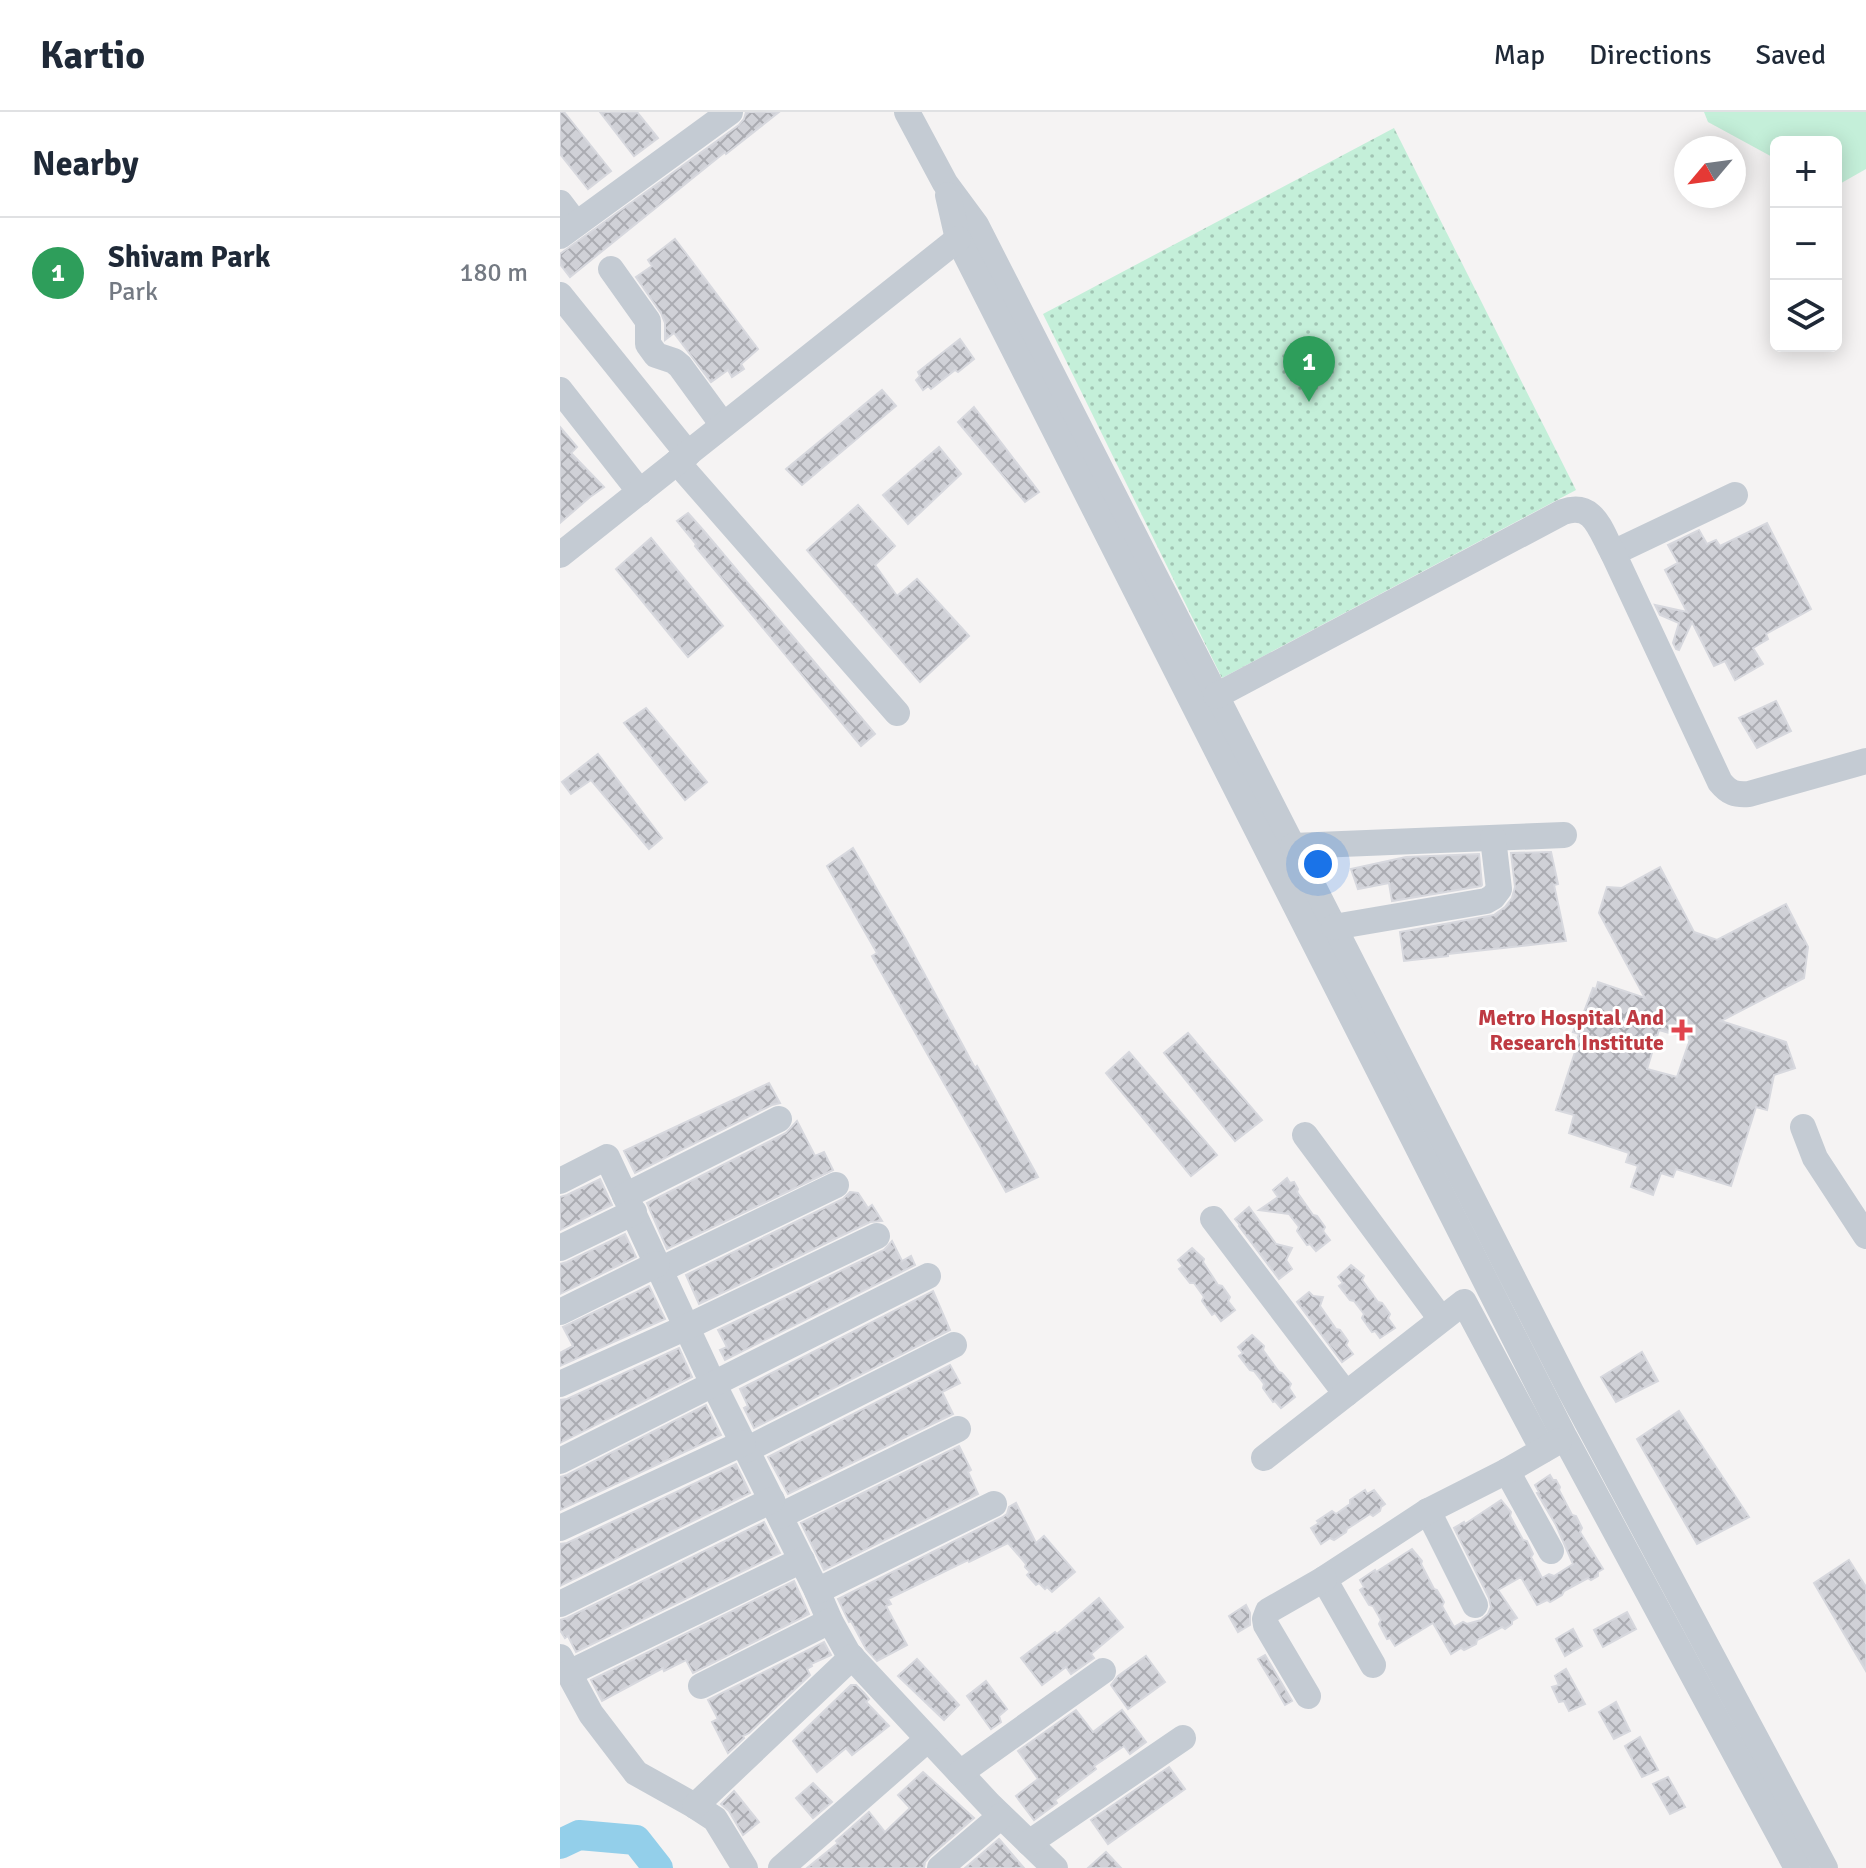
<!DOCTYPE html>
<html lang="en">
<head>
<meta charset="utf-8">
<style>
  :root { --surface:#fff; --page:#f2f2f3; --text:#1f2937; --muted:#747a83; --line:#e0e1e3; --accent:#b45309 }
  body { margin:0; font-family:Signika,sans-serif; background:var(--page); color:var(--text) }
  .controls { position:absolute; right:24px; top:24px; display:grid; overflow:hidden; border-radius:12px; box-shadow:0 4px 20px #0003 }
  .controls button { width:72px; height:72px; display:grid; place-items:center; padding:0; border:0; border-bottom:2px solid var(--line); background:var(--surface); color:var(--text); font:40px sans-serif }
  .compass { position:absolute; left:1114px; top:24px; width:72px; height:72px; border-radius:50%; background:var(--surface); box-shadow:0 4px 20px #0003; rotate:241deg }
  .you { position:absolute; left:758px; top:752px; width:28px; height:28px; margin:-20px; border:6px solid #fff; border-radius:50%; background:#1a73e8; box-shadow:0 0 0 12px #1a73e833 }
  .badge { display:grid; place-items:center; width:52px; height:52px; border-radius:50%; background:var(--accent); color:#fff; font-size:26px; font-weight:700 }
  .pin { position:absolute; translate:-50% -66px; filter:drop-shadow(0 2px 4px #0008) }
  .pin::after { content:''; position:absolute; top:42px; width:28px; height:24px; background:inherit; clip-path:polygon(0 0,100% 0,50% 100%) }
  .list { margin:0; padding:0; list-style:none }
  h2 { display:flex; justify-content:space-between; align-items:center; height:104px; margin:0; padding:0 32px; font-size:34px }
  h2 small { font-size:26px; font-weight:400; color:var(--muted) }
  .list li { display:grid; grid-template-columns:52px 1fr auto; gap:24px; align-items:center; box-sizing:border-box; height:112px; padding:0 32px; border-top:2px solid var(--line) }
  .list b { display:block; font-size:30px; white-space:nowrap }
  .list p { margin:0; font-size:26px; white-space:nowrap; color:var(--muted) }
  .list em { font-size:26px; font-style:normal; color:var(--muted) }
  .icon { flex:none; width:44px; height:44px; fill:none; stroke:currentColor; stroke-width:2; stroke-linecap:round; stroke-linejoin:round }
  .map { position:relative; flex:none; width:1306px; height:1756px; overflow:hidden }
  header { display:flex; align-items:center; gap:48px; box-sizing:border-box; height:112px; padding:0 40px; background:var(--surface); border-bottom:2px solid var(--line) }
  header strong { font-size:38px }
  nav { display:flex; gap:44px; margin-inline-start:auto; font-size:28px }
  main { display:flex }
  aside { flex:1; background:var(--surface) }
  .map>svg:first-child { display:block }
  .green { fill:#c4efd9 }
  .park { fill:url(#park-dots) }
  .lines { fill:none; stroke-linecap:round; stroke-linejoin:round }
  .river { stroke:#93cfea; stroke-width:30 }
  .building { fill:url(#building-cross-hatch); stroke:#d7d8de; stroke-width:2; fill-rule:evenodd }
  .minor { stroke:#c4cbd3; stroke-width:26 }
  .health-dot { fill:#e0444e; stroke:#fff; stroke-width:3 }
  .labels { text-anchor:middle; dominant-baseline:central; stroke-width:6; stroke-linejoin:round; paint-order:stroke }
  .health-label { font-size:22px; font-weight:bold; fill:#be3a42; stroke:#fff; text-anchor:end }
</style>
</head>
<body>
<header>
<strong>Kartio</strong>
<nav><a>Map</a><a>Directions</a><a>Saved</a></nav>
</header>
<main>
<aside>
<h2>Nearby<small></small></h2>
<ul class="list">
<li><span class="badge" style="background:#2e9e5b">1</span><div><b>Shivam Park</b><p>Park</p></div><em>180 m</em></li>
</ul>
</aside>
<div class="map">
<svg width="1306" height="1756" viewBox="0 0 1306 1756">
  <defs>
    <pattern id="park-dots" width="8" height="8" patternUnits="userSpaceOnUse" patternTransform="scale(2)"><rect width="8" height="8" fill="#c4efd9"/><path d="M2 2h.1M6 6h.1" fill="none" stroke="#a1c4b3" stroke-width="1.8" stroke-linecap="round"/></pattern>
    <pattern id="building-cross-hatch" width="8" height="8" patternUnits="userSpaceOnUse" patternTransform="scale(2)"><rect width="8" height="8" fill="#d0d1d7"/><path d="M0 0l8 8M0 8l8-8" fill="none" stroke="#abacb2"/></pattern>
  </defs>
  <rect width="100%" height="100%" fill="#f5f3f3"/>
  <!-- green -->
  <path class="green" d="M1144,0H1306V57L1276,74V30H1216V47L1148,10Z"/>
  <!-- park -->
  <path class="park" d="M834,16L1016,378L662,566L483,202Z"/>
  <g class="lines">
    <!-- river -->
    <path class="river" d="M0,1732L19,1723L76,1728L98,1756"/>
  </g>
  <!-- building -->
  <g class="building">
    <path d="M0,0H4L51,59L28,77L0,42Z"/>
    <path d="M40,0H77L98,26L74,44Z"/>
    <path d="M186,0H219L166,42L165,40L10,165L0,152V142L179,13L184,7Z"/>
    <path d="M115,127L198,237L181,252L184,257L172,265L168,258L151,270L114,221L105,228V211L101,201L76,165L92,154L88,148Z"/>
    <path d="M400,227L414,247L398,260L395,258L371,277L368,274L363,278L356,268L360,264L358,260Z"/>
    <path d="M322,278L336,294L242,373L226,357Z"/>
    <path d="M414,295L479,380L465,390L398,310Z"/>
    <path d="M0,315L17,335L11,341L44,375L30,385L0,411Z"/>
    <path d="M379,335L401,362L348,412L323,383Z"/>
    <path d="M298,393L335,434L315,453L337,484L357,467L409,524L360,570L247,438Z"/>
    <path d="M128,401L144,419L315,622L301,634L135,434L136,432L117,409Z"/>
    <path d="M1207,411L1251,497L1206,522L1208,527L1193,536L1203,552L1175,568L1165,549L1154,554L1132,510L1119,538L1116,537L1113,531L1119,511L1100,503L1095,493L1127,500L1105,458L1118,451L1108,433L1139,418L1147,432L1156,428L1160,434Z"/>
    <path d="M91,426L163,514L128,545L56,457Z"/>
    <path d="M1216,589L1231,619L1197,636L1179,606Z"/>
    <path d="M86,596L147,670L125,688L64,611Z"/>
    <path d="M38,642L102,726L89,737L31,668L11,682L2,670Z"/>
    <path d="M293,736L345,826L415,956L417,954L478,1065L446,1080L373,952L312,844L317,841L267,754Z"/>
    <path d="M991,740L998,772L994,773L1006,829L888,842V844L844,849L840,820L934,803L945,795L952,786L955,775L951,741Z"/>
    <path d="M919,742L922,773L921,774L832,789L829,771L798,777L791,757L846,745Z"/>
    <path d="M1100,755L1134,820L1157,828L1226,792L1248,835L1244,866L1161,909L1226,930L1235,956L1214,963L1207,998L1196,995L1171,1074L1116,1057L1113,1065L1101,1061L1093,1083L1071,1075L1078,1054L1066,1050L1069,1041L1009,1021L1014,1003L996,998L1016,937H1014L1019,922L1013,920L1018,904L1022,905L1033,876L1036,877L1038,870L1085,886L1039,801L1047,775L1062,776ZM1099,918L1130,927L1117,965L1087,957Z"/>
    <path d="M628,921L702,1008L675,1029L604,941Z"/>
    <path d="M569,940L657,1043L631,1064L546,961Z"/>
    <path d="M209,971L220,991L212,993L75,1061L64,1039Z"/>
    <path d="M237,1009L255,1044L264,1040L273,1058L107,1137L87,1091L226,1021Z"/>
    <path d="M727,1066L730,1071L734,1070L738,1077L737,1080L753,1103L757,1104L765,1115L763,1119L770,1128L756,1139L750,1132L747,1133L737,1119L739,1115L729,1102L699,1098L718,1085L713,1078Z"/>
    <path d="M40,1067L52,1093L0,1118V1085L7,1083Z"/>
    <path d="M290,1080L298,1081L308,1096L312,1093L322,1109L310,1110L139,1192L126,1163L283,1087Z"/>
    <path d="M689,1095L716,1132L732,1136L726,1148L732,1157L719,1167L679,1114L680,1113L675,1107Z"/>
    <path d="M65,1122L76,1145L0,1182V1152L7,1150Z"/>
    <path d="M332,1129L342,1149L351,1144L355,1153L165,1248L160,1238L167,1235L158,1218L324,1138Z"/>
    <path d="M632,1136L644,1147L643,1150L658,1173L662,1174L670,1185L668,1189L675,1198L661,1209L655,1201L652,1203L642,1189L644,1185L634,1171H630L619,1157L623,1154L618,1148Z"/>
    <path d="M791,1153L804,1164L802,1168L818,1190L822,1191L830,1202L828,1206L835,1216L820,1226L815,1219L812,1220L802,1206L804,1202L794,1189L790,1188L779,1174L783,1171L778,1165Z"/>
    <path d="M89,1174L105,1207L0,1254V1241L13,1234L3,1215Z"/>
    <path d="M373,1179L390,1218L194,1316L184,1296L188,1294L180,1277Z"/>
    <path d="M749,1180L753,1184L763,1185L760,1194L776,1217L780,1218L788,1229L786,1233L793,1242L782,1250L737,1190Z"/>
    <path d="M692,1223L704,1234L703,1238L719,1260L722,1261L731,1272L729,1276L735,1285L721,1296L715,1289L713,1290L703,1276L704,1272L694,1259L690,1258L679,1244L683,1241L678,1235Z"/>
    <path d="M119,1236L132,1265L0,1331V1288L7,1287Z"/>
    <path d="M1082,1240L1098,1269L1056,1290L1041,1265Z"/>
    <path d="M390,1253L400,1271L382,1280L393,1302L228,1382L208,1345Z"/>
    <path d="M146,1293L161,1323L0,1398V1365L7,1363Z"/>
    <path d="M1119,1299L1189,1405L1137,1432L1077,1327Z"/>
    <path d="M399,1334L411,1358L408,1360L418,1382L264,1458L241,1411Z"/>
    <path d="M176,1352L190,1381L0,1474V1432L7,1431Z"/>
    <path d="M990,1363L993,1368H996L1000,1375L999,1378L1012,1403L1016,1404L1022,1416L1020,1420L1043,1457L1038,1460V1464L1031,1468L1028,1466L1004,1479L1002,1483L990,1490L987,1488L977,1493L961,1465L938,1478L957,1506L952,1509V1512L945,1517L942,1515L917,1528L916,1532L904,1538L901,1536L891,1542L873,1511L835,1534L830,1526L827,1527L819,1512L821,1508L813,1494L809,1493L800,1478L804,1475L800,1468L815,1458L816,1460L852,1437L862,1449L861,1452L874,1477L877,1478L884,1490L882,1494L894,1515L903,1510L907,1512L921,1508L928,1502L931,1495L929,1486L894,1416L904,1410L905,1412L941,1388L951,1400L950,1404L963,1428L967,1429L973,1442L971,1445L982,1466L989,1462L994,1464L1013,1452L996,1413L977,1381L979,1380L975,1373Z"/>
    <path d="M805,1378L807,1382L814,1378L825,1392L821,1395L820,1399L813,1404L810,1402L787,1417L786,1420L774,1428L770,1426L761,1432L751,1416L759,1411L757,1409L772,1399L776,1402L790,1392V1388Z"/>
    <path d="M456,1391L476,1431L484,1424L515,1460L492,1480L487,1475L485,1477L479,1471L476,1473L467,1463L470,1460L465,1455L466,1452L448,1431L409,1450L408,1448L328,1487L331,1492L326,1494L347,1533L317,1549L306,1537L291,1509L289,1510L278,1487L441,1406L447,1402L449,1395Z"/>
    <path d="M204,1410L220,1441L16,1540L8,1524L5,1526L0,1518V1508L7,1506Z"/>
    <path d="M1289,1448L1306,1475V1559L1254,1471Z"/>
    <path d="M234,1469L249,1502L133,1561L126,1548L104,1559L103,1556L42,1589L31,1568Z"/>
    <path d="M539,1486L563,1515L531,1542L534,1546L511,1562L506,1555L482,1573L461,1546L495,1520L497,1522Z"/>
    <path d="M686,1493L690,1501V1513L678,1520L669,1504Z"/>
    <path d="M1067,1500L1076,1517L1043,1535L1034,1518Z"/>
    <path d="M1013,1517L1022,1534L1005,1544L996,1527Z"/>
    <path d="M264,1530L271,1543L251,1552L252,1554L247,1557L250,1563L189,1621L183,1624L184,1626L168,1641L152,1610L158,1607L148,1588Z"/>
    <path d="M705,1543L732,1589L725,1593L716,1577L698,1547Z"/>
    <path d="M586,1544L605,1570L568,1597L551,1573L558,1564Z"/>
    <path d="M357,1547L399,1593L384,1608L338,1564Z"/>
    <path d="M1006,1557L1025,1592L1009,1599L1004,1589L999,1590L992,1575L999,1573L995,1564Z"/>
    <path d="M426,1569L447,1597L439,1604L441,1610L431,1617L407,1584Z"/>
    <path d="M291,1573H296L304,1581L309,1587L306,1590L329,1614L292,1643L286,1636L257,1660L233,1629Z"/>
    <path d="M1056,1590L1070,1619L1054,1627L1039,1600Z"/>
    <path d="M516,1598L533,1620L562,1598L586,1630L570,1642L564,1634L534,1654L536,1657L495,1688L497,1691L474,1708L456,1684L478,1667L458,1639Z"/>
    <path d="M1080,1625L1098,1658L1082,1665L1065,1634Z"/>
    <path d="M609,1655L625,1677L548,1732L531,1708Z"/>
    <path d="M363,1660L414,1706L370,1744L365,1750L364,1756H247L278,1731L276,1729L309,1700L325,1720L350,1696L338,1683Z"/>
    <path d="M1108,1665L1125,1695L1110,1702L1093,1672Z"/>
    <path d="M253,1671L272,1690L253,1706L236,1686Z"/>
    <path d="M174,1679L199,1710L183,1723L169,1699L161,1692Z"/>
    <path d="M439,1727L464,1756H405Z"/>
    <path d="M546,1740L561,1756H528Z"/>
  </g>
  <g class="lines">
    <!-- minor -->
    <g class="minor">
      <path d="M347,0L385,71L416,113L1011,1280L1265,1756"/>
      <path d="M388,83L398,127L1005,1326L1237,1756"/>
      <path d="M0,91L16,112"/>
      <path d="M0,124L170,0"/>
      <path d="M51,157L88,209V232L96,243L114,249L120,254L163,313"/>
      <path d="M0,183L128,342"/>
      <path d="M0,278L80,380"/>
      <path d="M117,350L337,601"/>
      <path d="M1053,441L1175,383"/>
      <path d="M0,443L398,127"/>
      <path d="M656,584L1003,400C1034,389 1040,418 1053,441L1160,670C1169,681 1175,683 1189,682L1306,649"/>
      <path d="M733,734L1004,723"/>
      <path d="M774,815L926,789L933,785L939,777L933,726"/>
      <path d="M1243,1015L1255,1046L1306,1124"/>
      <path d="M745,1023L881,1207"/>
      <path d="M0,1069L47,1045L147,1259L257,1479L270,1509L288,1541L429,1692L495,1756"/>
      <path d="M65,1084L219,1007"/>
      <path d="M653,1107L786,1282"/>
      <path d="M0,1136L74,1100"/>
      <path d="M100,1158L276,1073"/>
      <path d="M0,1200L97,1152"/>
      <path d="M0,1272L127,1215L317,1124"/>
      <path d="M186,1338L394,1233"/>
      <path d="M704,1346L904,1190L983,1338"/>
      <path d="M0,1349L368,1164"/>
      <path d="M947,1359L991,1439"/>
      <path d="M868,1399L915,1493"/>
      <path d="M220,1404L398,1317"/>
      <path d="M0,1416L183,1331"/>
      <path d="M257,1479L434,1392"/>
      <path d="M0,1492L212,1388"/>
      <path d="M0,1545L31,1602L76,1661L135,1694L155,1707L185,1756"/>
      <path d="M813,1553L764,1467L868,1399L947,1359L999,1329"/>
      <path d="M9,1561L242,1448"/>
      <path d="M141,1574L270,1509"/>
      <path d="M748,1584L706,1513L705,1507L708,1499L764,1467"/>
      <path d="M400,1661L543,1559"/>
      <path d="M135,1694L292,1545"/>
      <path d="M469,1731L623,1626"/>
      <path d="M221,1756L368,1627"/>
      <path d="M380,1756L441,1704"/>
    </g>
  </g>
  <!-- markers -->
  <path class="health-dot" d="M1118 906h8v8h8v8h-8v8h-8v-8h-8v-8h8z"/>
  <g class="labels">
    <!-- health labels -->
    <g class="health-label">
      <text x="1104" y="905">Metro Hospital And<tspan x="1104" dy="25">Research Institute</tspan></text>
    </g>
  </g>
</svg>
<div class="controls">
<button>+</button>
<button>−</button>
<button><svg class="icon" aria-label="layers" viewBox="0 0 24 24"><path d="M12 4l9 5-9 5-9-5zM3 14l9 5 9-5"/></svg></button>
</div>
<svg class="compass" viewBox="-18 -18 36 36"><path d="M0-13l5 13h-10z" fill="#e53935"/><path d="M0 13l5-13h-10z" fill="#747a83"/></svg>
<div class="you"></div>
<div class="pin badge" style="left:749px;top:290px;background:#2e9e5b">1</div>
</div>
</main>
</body>
</html>
